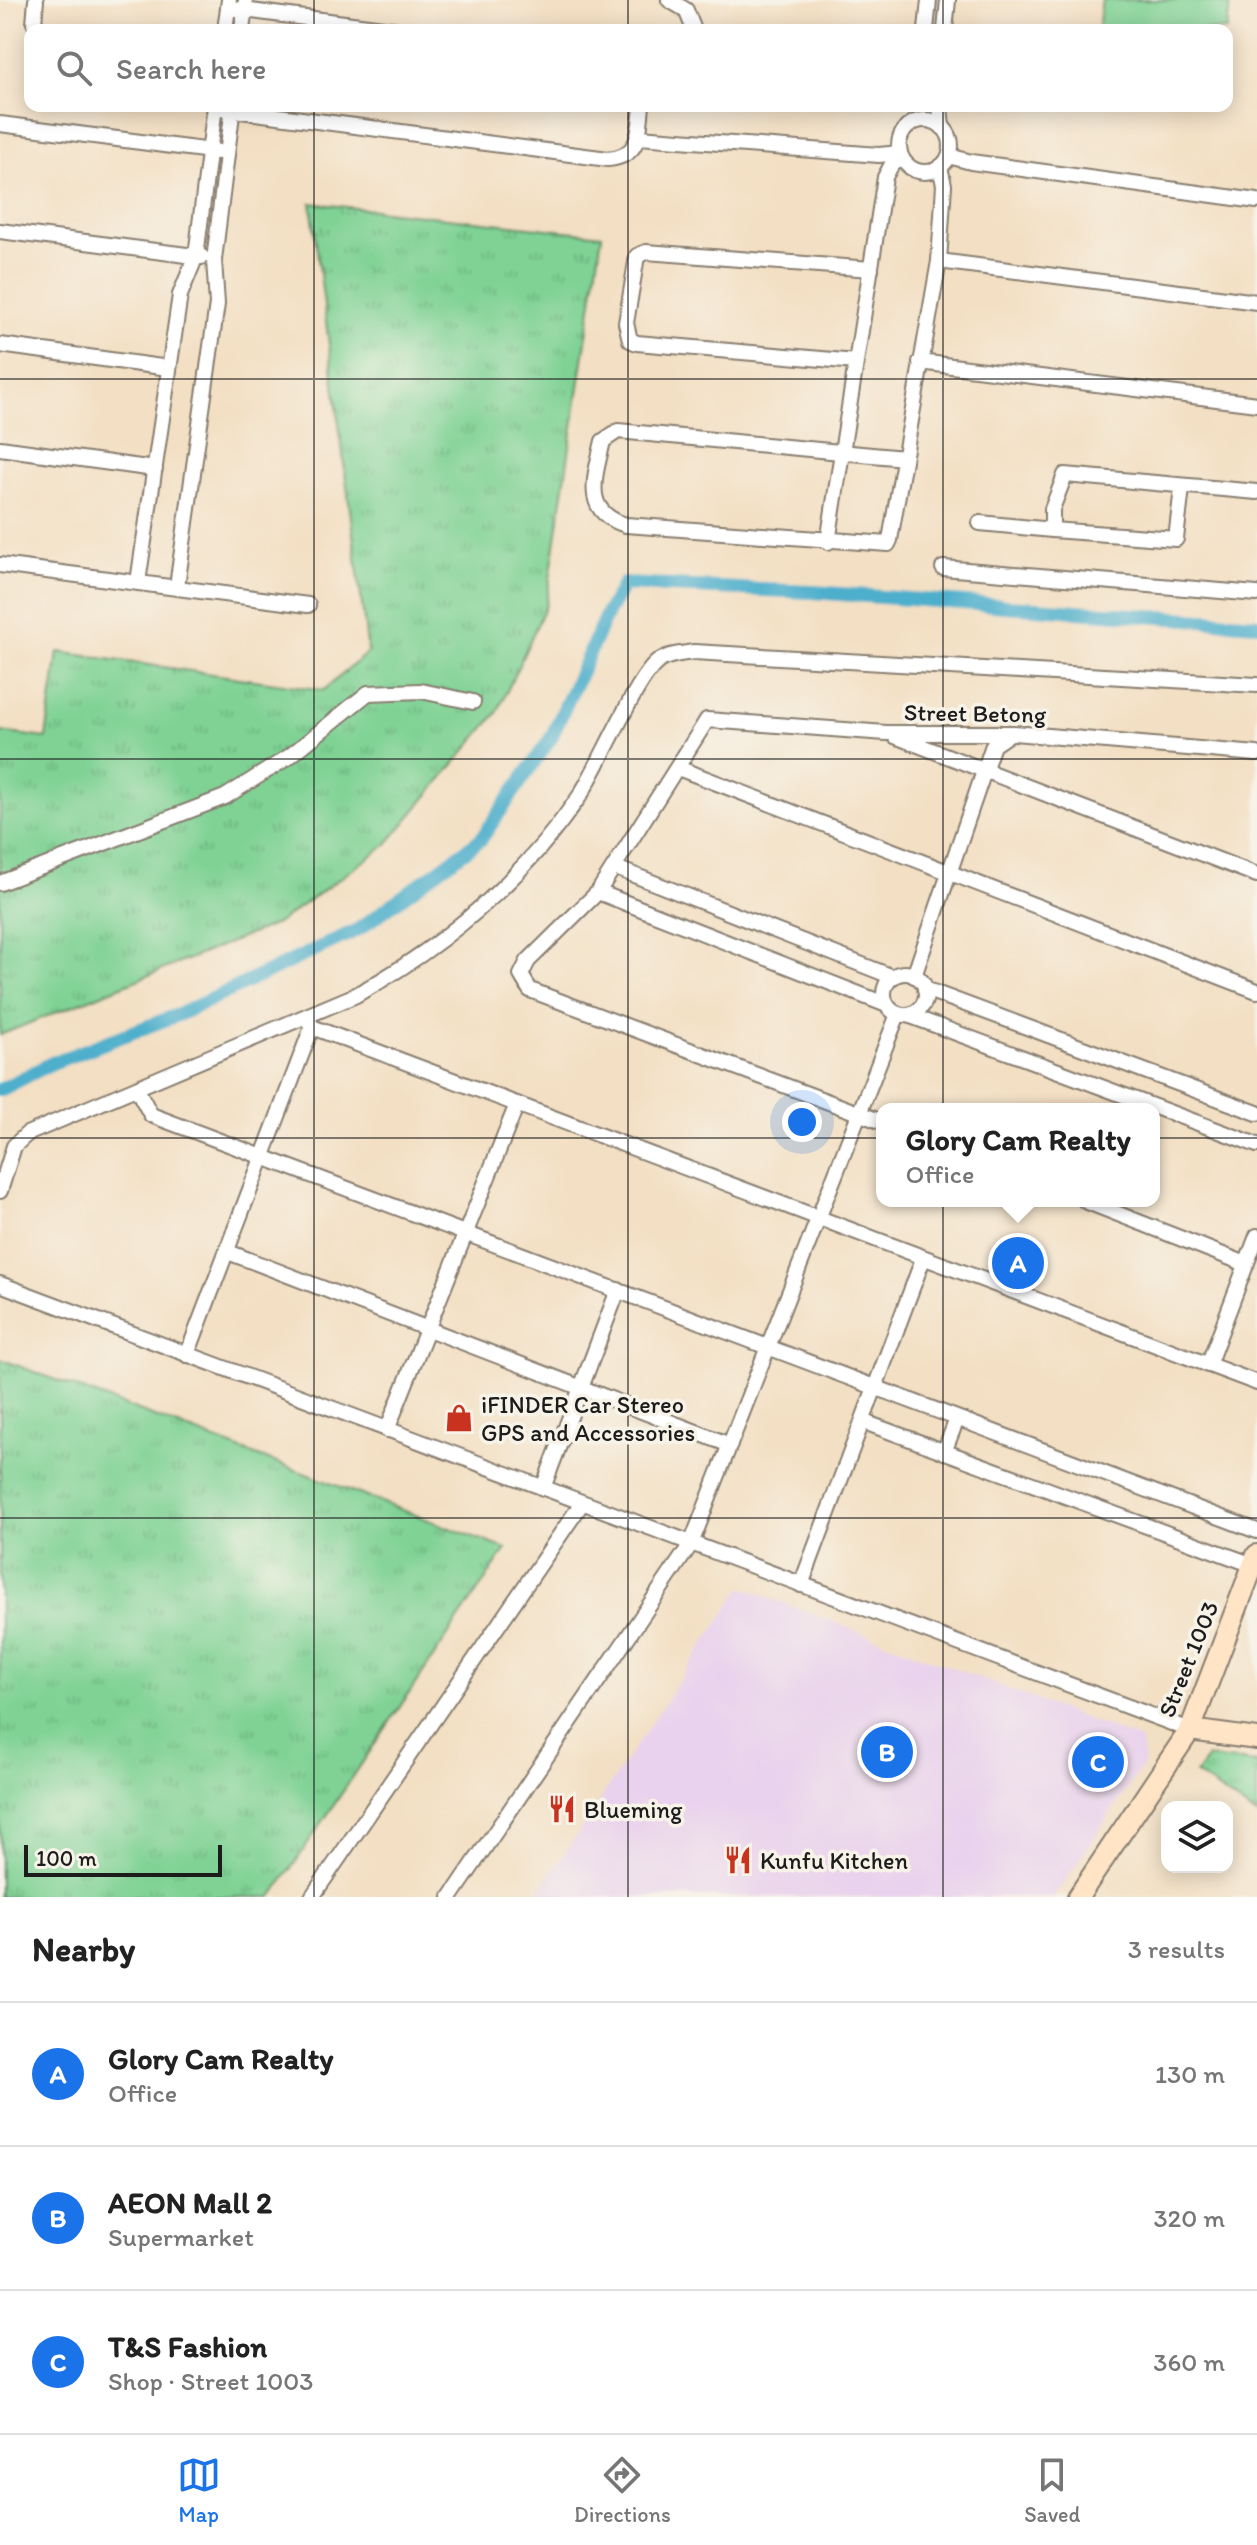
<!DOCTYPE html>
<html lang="en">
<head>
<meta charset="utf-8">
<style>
  :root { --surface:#fff; --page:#f2f2f2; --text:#222; --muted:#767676; --line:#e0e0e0; --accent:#1a73e8 }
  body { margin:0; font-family:Itim,sans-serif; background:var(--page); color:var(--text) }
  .controls { position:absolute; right:24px; bottom:24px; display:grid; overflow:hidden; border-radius:16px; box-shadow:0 4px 20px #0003 }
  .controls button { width:72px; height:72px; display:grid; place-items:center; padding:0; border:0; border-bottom:2px solid var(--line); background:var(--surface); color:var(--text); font:40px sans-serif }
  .scale { position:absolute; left:24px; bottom:20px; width:198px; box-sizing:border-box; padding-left:8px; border:4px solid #1c1c1c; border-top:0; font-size:22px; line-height:28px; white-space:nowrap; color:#1c1c1c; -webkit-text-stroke:6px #f7f3e8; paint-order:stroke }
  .you { position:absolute; left:802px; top:1122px; width:28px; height:28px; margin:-20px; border:6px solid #fff; border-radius:50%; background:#1a73e8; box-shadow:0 0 0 12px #1a73e833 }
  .badge { display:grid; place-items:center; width:52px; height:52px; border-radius:50%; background:var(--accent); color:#fff; font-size:26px; font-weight:700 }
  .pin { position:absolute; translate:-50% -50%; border:4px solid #fff; box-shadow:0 2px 8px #0006 }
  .popup { position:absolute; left:876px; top:1103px; width:284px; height:104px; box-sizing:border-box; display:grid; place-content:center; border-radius:16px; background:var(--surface); filter:drop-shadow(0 2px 6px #0005); font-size:26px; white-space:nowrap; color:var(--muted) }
  .popup b { font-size:30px; color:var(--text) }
  .popup::after { content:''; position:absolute; left:50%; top:100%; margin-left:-16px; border:16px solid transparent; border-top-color:var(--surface) }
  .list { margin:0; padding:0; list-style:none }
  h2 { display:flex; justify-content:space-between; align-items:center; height:104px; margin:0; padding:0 32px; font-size:34px }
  h2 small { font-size:26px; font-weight:400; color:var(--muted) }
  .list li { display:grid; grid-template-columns:52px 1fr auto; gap:24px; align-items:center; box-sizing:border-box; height:144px; padding:0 32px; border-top:2px solid var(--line) }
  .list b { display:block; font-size:30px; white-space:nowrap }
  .list p { margin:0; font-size:26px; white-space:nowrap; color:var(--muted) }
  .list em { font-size:26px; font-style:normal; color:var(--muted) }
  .icon { flex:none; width:44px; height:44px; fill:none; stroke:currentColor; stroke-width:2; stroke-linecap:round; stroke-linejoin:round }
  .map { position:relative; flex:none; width:1257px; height:1897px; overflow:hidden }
  .search { position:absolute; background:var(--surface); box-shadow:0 4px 20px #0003; left:24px; right:24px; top:24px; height:88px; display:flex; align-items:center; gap:20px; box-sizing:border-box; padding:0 28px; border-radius:16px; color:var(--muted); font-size:30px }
  .sheet { height:536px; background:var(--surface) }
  nav { display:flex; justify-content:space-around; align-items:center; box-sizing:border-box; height:112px; border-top:2px solid var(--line); background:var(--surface); font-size:22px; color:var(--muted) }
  nav a { display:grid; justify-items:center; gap:4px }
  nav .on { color:var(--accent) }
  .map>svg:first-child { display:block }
  .built { fill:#e9d2ed }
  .grass { fill:url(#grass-tufts); stroke:#4e7758; stroke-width:2 }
  .park { fill:#7fd294; stroke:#4e7758; stroke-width:2 }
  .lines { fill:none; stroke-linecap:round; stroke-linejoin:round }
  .canal { stroke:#4dafcc; stroke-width:14 }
  .street-casing { stroke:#887e70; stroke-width:18 }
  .secondary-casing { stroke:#887e70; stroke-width:24 }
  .street { stroke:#fff; stroke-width:14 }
  .secondary { stroke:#ffe4c6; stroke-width:20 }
  .grid { fill:none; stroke:#1c1c1c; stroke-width:2; stroke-opacity:0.55 }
  .labels { text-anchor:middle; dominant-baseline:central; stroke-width:7; stroke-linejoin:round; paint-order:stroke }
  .street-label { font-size:24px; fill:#1c1c1c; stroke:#f7f3e8 }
  .poi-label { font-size:24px; fill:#1c1c1c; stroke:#f7f3e8; text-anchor:start }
</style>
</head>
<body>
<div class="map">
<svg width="1257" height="1897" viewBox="0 0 1257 1897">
  <defs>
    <pattern id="grass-tufts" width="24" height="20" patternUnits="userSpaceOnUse" patternTransform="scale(2)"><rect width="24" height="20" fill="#7fd294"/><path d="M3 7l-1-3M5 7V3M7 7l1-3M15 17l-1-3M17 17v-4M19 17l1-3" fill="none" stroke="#6db47f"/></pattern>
  </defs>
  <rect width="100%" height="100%" fill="#f7f3e8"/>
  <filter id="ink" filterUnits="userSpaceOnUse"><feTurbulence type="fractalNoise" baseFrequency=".0125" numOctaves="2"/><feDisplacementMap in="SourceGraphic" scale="16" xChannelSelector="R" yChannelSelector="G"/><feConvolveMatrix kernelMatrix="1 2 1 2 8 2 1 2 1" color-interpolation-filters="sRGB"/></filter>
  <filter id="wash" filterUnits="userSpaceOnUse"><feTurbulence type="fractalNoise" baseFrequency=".006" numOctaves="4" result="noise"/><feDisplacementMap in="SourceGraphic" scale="32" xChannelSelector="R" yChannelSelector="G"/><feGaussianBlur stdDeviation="1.8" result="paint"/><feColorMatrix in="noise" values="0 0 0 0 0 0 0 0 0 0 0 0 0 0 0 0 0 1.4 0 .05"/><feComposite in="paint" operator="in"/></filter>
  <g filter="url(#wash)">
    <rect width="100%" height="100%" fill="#f3dfc3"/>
    <!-- built -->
    <path class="built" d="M742,1587L1141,1740L1144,1764L1054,1897H535Z"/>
    <!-- grass -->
    <g class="grass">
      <path d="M311,203L602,235L546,605L497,713L386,845L276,924L0,1035V732L46,738L58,652L324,690L368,652Z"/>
      <path d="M0,1359L506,1549L272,1897H0Z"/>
      <path d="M1208,1758L1257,1763V1816L1196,1774Z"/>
    </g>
    <!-- park -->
    <path class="park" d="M1102,0H1196L1230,4L1227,30H1098Z"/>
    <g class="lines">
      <!-- canal -->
      <path class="canal" d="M0,1090L52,1063L180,1014L359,929L481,839L551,738L608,611L624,584L812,592L1257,624"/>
    </g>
  </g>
  <g filter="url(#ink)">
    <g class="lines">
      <defs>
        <g id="street">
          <path d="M36,0L34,23L41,30"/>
          <path d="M669,0L686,10L694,30"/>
          <path d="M228,8L399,30"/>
          <path d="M225,30L229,0"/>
          <path d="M242,30L246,0"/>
          <path d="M926,30L929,0"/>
          <path d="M945,30L948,0"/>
          <path d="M940,106L942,127"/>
          <path d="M225,109L608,159C640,156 639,134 642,106"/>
          <circle cx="925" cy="146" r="26"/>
          <path d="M0,124L219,152"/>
          <path d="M639,137L879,155L900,153"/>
          <path d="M949,156L971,162L1257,201"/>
          <path d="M0,231L202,257"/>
          <path d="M939,261L1257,302"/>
          <path d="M0,345L169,368"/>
          <path d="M856,362L637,343L630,340L626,323L637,256L646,252L871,269"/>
          <path d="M920,362L1257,404"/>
          <path d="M0,448L155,469"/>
          <path d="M904,458L618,431L603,441C595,477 581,512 626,525L888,544L890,540L939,261L944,185L940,167"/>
          <path d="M1182,488L1176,539L1052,530V509L1065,475L1257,492"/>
          <path d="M980,523L1052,530"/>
          <path d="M828,542L885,177L892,164L902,158"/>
          <path d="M0,565L308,605"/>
          <path d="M943,568L1257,594"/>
          <path d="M138,582L180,295L196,256L215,106"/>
          <path d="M177,586L217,304L214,260L233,106"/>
          <path d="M895,736L1257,875"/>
          <path d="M678,768L1257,991"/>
          <path d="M616,868L893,977"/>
          <path d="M0,883L225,797L290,756L368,693L421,691L473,702"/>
          <path d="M598,892L887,1005"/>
          <circle cx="905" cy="994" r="21"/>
          <path d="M914,976L993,745L1009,734"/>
          <path d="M925,989L1257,1113"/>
          <path d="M908,1015L1257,1145"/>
          <path d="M307,1017L312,1027L1257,1383"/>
          <path d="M137,1089L151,1115L1257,1531"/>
          <path d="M882,1122L530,990L521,975L528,961L598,892L707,720L886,733H1014L1257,754"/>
          <path d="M0,1191L14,1146L27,1134L356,995C444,946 521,881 579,797C598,769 638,674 659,661C669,654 682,654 694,652L1257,685"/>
          <path d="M1085,1201L1246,1264"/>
          <path d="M228,1252L730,1445"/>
          <path d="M0,1284L1190,1730"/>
          <path d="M187,1355L312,1027"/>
          <path d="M1208,1365L1257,1236"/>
          <path d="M864,1422L1253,1565"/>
          <path d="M387,1430L517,1104"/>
          <path d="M944,1452L957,1419"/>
          <path d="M543,1488L618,1290"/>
          <path d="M801,1585L923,1259"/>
          <path d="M312,1897L582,1503"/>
          <path d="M451,1897L691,1544L898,1014"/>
        </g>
        <g id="secondary">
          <path d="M1190,1730L1257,1739"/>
          <path d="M1078,1897L1190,1730L1257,1555"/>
        </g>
      </defs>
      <!-- street casing -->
      <use href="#street" class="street-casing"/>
      <!-- secondary casing -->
      <use href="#secondary" class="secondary-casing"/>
      <!-- street -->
      <use href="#street" class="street"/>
      <!-- secondary -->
      <use href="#secondary" class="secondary"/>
    </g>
  </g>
  <!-- grid -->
  <path class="grid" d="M314,0V30M628,0V30M943,0V30M314,106V1897M628,106V1897M943,106V1897M0,379H1257M0,759H1257M0,1138H1257M0,1518H1257"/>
  <!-- icons -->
  <defs>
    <symbol id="shop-bare" viewBox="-9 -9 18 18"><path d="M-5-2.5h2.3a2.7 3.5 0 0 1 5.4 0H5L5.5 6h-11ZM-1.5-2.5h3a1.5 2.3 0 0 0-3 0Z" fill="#c8321e" stroke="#f7f3e8" stroke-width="2.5" paint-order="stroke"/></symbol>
    <symbol id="restaurant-bare" viewBox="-9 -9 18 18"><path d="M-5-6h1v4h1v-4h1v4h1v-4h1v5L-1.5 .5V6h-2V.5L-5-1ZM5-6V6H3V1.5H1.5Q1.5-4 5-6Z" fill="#c8321e" stroke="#f7f3e8" stroke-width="2.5" paint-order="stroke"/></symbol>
  </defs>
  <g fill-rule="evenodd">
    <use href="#shop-bare" x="439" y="1398" width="40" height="40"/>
    <use href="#restaurant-bare" x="542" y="1789" width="40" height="40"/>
    <use href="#restaurant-bare" x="718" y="1840" width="40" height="40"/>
  </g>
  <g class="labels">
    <!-- street labels -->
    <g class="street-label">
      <text transform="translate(975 713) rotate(1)">Street Betong</text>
      <text transform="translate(1188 1659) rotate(-68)">Street 1003</text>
    </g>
    <!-- poi labels -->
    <g class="poi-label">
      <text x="481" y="1404">iFINDER Car Stereo<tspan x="481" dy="28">GPS and Accessories</tspan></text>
      <text x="584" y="1809">Blueming</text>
      <text x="760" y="1860">Kunfu Kitchen</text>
    </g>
  </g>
</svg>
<div class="controls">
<button><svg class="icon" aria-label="layers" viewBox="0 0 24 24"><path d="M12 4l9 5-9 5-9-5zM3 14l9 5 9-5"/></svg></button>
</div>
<div class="scale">100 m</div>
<div class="you"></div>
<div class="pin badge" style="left:1018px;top:1263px">A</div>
<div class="popup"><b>Glory Cam Realty</b>Office</div>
<div class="pin badge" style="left:887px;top:1752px">B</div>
<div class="pin badge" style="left:1098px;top:1762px">C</div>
<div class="search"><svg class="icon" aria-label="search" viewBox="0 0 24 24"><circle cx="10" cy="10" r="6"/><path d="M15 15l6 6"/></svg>Search here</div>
</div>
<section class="sheet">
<h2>Nearby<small>3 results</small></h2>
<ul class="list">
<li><span class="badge">A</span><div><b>Glory Cam Realty</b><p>Office</p></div><em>130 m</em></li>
<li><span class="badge">B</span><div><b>AEON Mall 2</b><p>Supermarket</p></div><em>320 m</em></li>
<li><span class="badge">C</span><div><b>T&amp;S Fashion</b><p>Shop · Street 1003</p></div><em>360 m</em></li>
</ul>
</section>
<nav>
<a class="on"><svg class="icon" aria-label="map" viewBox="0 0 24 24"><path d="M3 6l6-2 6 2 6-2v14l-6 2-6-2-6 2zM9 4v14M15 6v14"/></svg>Map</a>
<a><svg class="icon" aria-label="directions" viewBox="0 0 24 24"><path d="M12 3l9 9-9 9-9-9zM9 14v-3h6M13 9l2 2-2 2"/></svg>Directions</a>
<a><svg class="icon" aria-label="saved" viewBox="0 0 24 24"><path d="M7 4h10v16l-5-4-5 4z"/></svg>Saved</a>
</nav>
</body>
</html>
